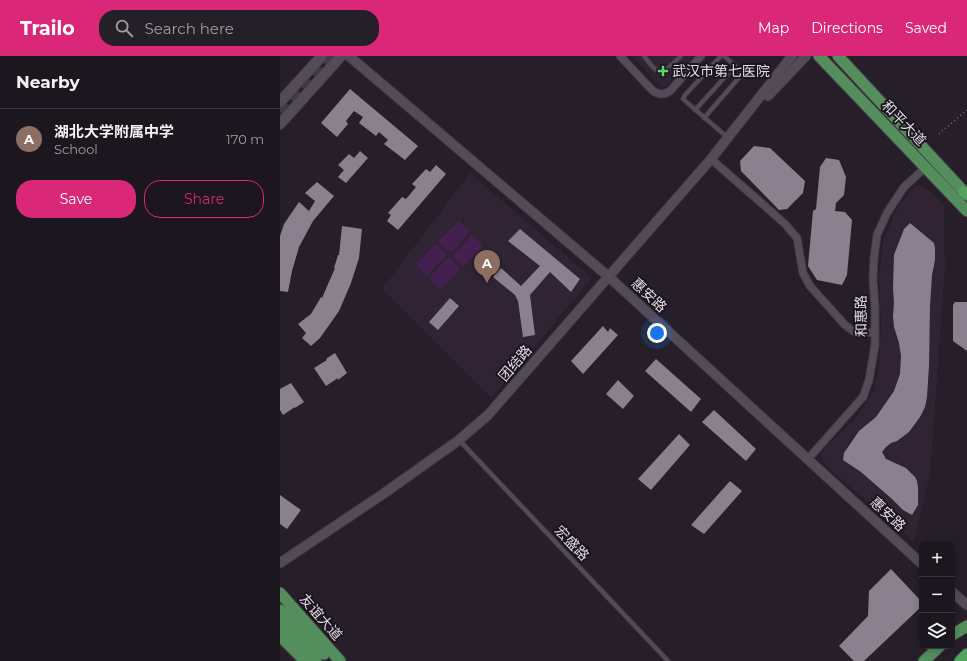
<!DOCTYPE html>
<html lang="en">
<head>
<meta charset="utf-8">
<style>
  :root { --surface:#1c161f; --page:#251f28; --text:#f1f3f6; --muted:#a09fa4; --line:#3a353d; --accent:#db2777 }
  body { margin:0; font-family:Montserrat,"Noto Sans SC",sans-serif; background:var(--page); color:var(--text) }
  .controls { position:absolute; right:12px; bottom:12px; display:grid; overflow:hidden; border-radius:8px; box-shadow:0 2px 6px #0003 }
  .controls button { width:36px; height:36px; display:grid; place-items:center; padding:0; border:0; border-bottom:1px solid var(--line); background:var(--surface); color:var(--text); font:20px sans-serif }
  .you { position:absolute; left:377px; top:277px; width:14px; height:14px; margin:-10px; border:3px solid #fff; border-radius:50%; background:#1a73e8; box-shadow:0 0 0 6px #1a73e833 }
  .badge { display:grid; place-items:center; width:26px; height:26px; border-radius:50%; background:var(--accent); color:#fff; font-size:13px; font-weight:700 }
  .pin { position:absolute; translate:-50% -33px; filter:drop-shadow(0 1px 2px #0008) }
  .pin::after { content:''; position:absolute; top:21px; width:14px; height:12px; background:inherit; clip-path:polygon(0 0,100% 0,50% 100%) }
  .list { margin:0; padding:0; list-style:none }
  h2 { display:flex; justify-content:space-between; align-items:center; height:52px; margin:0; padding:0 16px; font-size:17px }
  h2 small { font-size:13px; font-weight:400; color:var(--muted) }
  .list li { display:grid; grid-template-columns:26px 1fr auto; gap:12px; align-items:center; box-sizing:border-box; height:60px; padding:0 16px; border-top:1px solid var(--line) }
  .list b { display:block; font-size:15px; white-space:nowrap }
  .list p { margin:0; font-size:13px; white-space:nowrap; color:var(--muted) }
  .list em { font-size:13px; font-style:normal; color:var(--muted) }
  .actions { display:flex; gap:8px; padding:12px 16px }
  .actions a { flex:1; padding:9px 0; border:1px solid var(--accent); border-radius:16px; text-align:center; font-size:14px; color:var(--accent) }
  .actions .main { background:var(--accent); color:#fff }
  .icon { flex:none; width:22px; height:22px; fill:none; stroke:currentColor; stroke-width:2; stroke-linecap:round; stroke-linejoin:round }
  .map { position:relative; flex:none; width:687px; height:605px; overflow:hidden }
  header { display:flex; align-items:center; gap:24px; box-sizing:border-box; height:56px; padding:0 20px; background:var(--accent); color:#fff }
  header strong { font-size:19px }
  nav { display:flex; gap:22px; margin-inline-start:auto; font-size:14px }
  .search { width:280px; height:36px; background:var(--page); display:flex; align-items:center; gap:10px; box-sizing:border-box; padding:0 14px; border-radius:16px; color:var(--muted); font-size:15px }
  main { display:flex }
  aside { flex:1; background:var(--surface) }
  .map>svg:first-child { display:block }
  .built { fill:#302434 }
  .green { fill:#43204f }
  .building { fill:#8a808e }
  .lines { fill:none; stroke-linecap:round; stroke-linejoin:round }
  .primary-tunnel { stroke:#423a45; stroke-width:11; stroke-dasharray:11 5.5; stroke-linecap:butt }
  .service-casing { stroke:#413a43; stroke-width:5.5 }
  .minor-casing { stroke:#413a43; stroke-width:9 }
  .tertiary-casing { stroke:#413a43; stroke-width:11 }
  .secondary-casing { stroke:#413a43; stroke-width:12 }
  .primary-casing { stroke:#413a43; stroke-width:13 }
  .trunk-casing { stroke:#413a43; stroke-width:13 }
  .path { stroke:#736b75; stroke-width:1.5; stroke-dasharray:1 3; stroke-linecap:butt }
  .service { stroke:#544b58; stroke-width:3.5 }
  .minor { stroke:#544b58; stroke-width:7 }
  .tertiary { stroke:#544b58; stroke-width:9 }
  .secondary { stroke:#544b58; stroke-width:10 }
  .primary { stroke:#538e5c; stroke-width:11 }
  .trunk { stroke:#52a45e; stroke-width:11 }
  .poi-dot { fill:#5dd56d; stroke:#1c141f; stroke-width:1.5 }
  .labels { text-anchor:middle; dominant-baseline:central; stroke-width:4; stroke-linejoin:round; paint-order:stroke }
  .poi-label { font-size:14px; fill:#e0dae2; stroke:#1c141f; text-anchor:start }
  .street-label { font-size:14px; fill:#e0dae2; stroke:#1c141f }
</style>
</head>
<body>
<header>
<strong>Trailo</strong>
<div class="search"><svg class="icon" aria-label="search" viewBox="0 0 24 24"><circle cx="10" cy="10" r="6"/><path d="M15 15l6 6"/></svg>Search here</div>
<nav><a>Map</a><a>Directions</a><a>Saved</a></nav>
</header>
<main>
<aside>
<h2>Nearby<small></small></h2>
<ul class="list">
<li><span class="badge" style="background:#8d6e63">A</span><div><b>湖北大学附属中学</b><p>School</p></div><em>170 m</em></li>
</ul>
<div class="actions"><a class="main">Save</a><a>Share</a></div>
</aside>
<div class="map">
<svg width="687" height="605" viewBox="0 0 687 605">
  <rect width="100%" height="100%" fill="#261e29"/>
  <!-- built -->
  <g class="built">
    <path d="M352,0H414L386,30L381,31Z"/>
    <path d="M190,117L312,222L212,342L102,233Z"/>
    <path d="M634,130H644L664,150V175L665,210L650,418L634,485L547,411L540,398L547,390L576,362L594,334L599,312L601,268L599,223L603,184L618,150Z"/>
  </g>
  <!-- green -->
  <g class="green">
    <path d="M179,164L190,176L170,197L158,186Z"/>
    <path d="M192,179L203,190L183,210L172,200Z"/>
    <path d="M156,188L167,199L146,220L136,209Z"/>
    <path d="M169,201L181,213L160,234L149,222Z"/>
  </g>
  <!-- building -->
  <g class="building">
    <path d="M70,33L138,90L125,104L104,88L108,84L99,76L96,80L79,67L83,61L74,55L66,65L68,68L57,81L41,67Z"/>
    <path d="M474,90L490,92L525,125L523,137L507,153L499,154L461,115L460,105Z"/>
    <path d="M80,95L88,102L66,127L58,121L64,114L58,109L69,98L74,102Z"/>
    <path d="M546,102L559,104L566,121L564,139L556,147L555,155L565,156L572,164L567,219L562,229L537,224L528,210L533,155L536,153L540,111Z"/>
    <path d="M156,109L166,118L118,174L107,165L111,159L108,157L122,141L126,143L136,131L132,128L146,113L150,116Z"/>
    <path d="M37,126L54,140L33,165L19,191L12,215L8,236L0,235V180L4,168L19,146L29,155L35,145L25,137Z"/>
    <path d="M630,167L654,187L655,192V204L652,219L650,250L649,310L647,341L645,351L640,361L629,376L617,385L611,387L606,391L602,396L606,403L626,412L635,421L637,425L638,432V449L632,459L623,454L612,443L581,416L563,404L564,397L579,375L596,361L614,335L620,318L621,300L619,287L614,271L613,260L614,246L613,232L614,199L624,173Z"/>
    <path d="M62,170L82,173L79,202L71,227L59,255L40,282L31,290L22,282L26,277L18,268L31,258L41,241L42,242L55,212H54L58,199H59Z"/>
    <path d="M240,173L300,223L291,236L270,216L250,239L255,279L243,281L238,245L235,239L213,221L221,212L241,230L260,210L228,185Z"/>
    <path d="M170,242L179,250L158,274L149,266Z"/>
    <path d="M675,246H687V295L673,285V249Z"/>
    <path d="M323,270L328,276L330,272L338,279L303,318L291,305Z"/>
    <path d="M55,297L67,317L58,324V322L46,330L34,312L47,304L46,303Z"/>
    <path d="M376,303L421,343L411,356L365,315Z"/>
    <path d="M338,324L354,340L343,353L326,338Z"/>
    <path d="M11,327L24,346L15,352V351L3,359L0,354V333Z"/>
    <path d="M434,354L476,393L466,405L422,366Z"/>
    <path d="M399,378L410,389L371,434L358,423Z"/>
    <path d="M450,425L462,435L424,478L411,469Z"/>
    <path d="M0,439L21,454L7,473L0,468Z"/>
    <path d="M611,513L642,546V550L584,605H574L559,590L588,560L589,535Z"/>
  </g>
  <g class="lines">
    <!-- primary-tunnel -->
    <path class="primary-tunnel" d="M0,56L52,0"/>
    <defs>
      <g id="service">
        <path d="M364,0C369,6 375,17 384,16L401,0"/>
        <path d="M441,0L405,39L403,43L447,81"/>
        <path d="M415,54L455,10"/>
        <path d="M424,62L463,17L444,0"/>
        <path d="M180,385L388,605"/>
      </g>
      <g id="minor">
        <path d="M340,0L372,34C378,39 384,39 390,35L421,0"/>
        <path d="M431,103L478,144L505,168L517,182L523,217L530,230L565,269L573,275L595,277"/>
        <path d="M528,403L583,341L589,324L595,289V251L593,223L594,202L597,179L607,157L624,131L646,111"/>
      </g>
      <g id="tertiary">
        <path d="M69,0L329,221L642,508"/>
        <path d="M488,40L526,0"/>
        <path d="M0,507L103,438L179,384L208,359L431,103L512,0"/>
        <path d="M672,536L687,549"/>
      </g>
      <g id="secondary">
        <path d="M0,46L42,0"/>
        <path d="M0,68L61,0"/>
      </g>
      <g id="primary">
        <path d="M539,0L687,155"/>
        <path d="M558,0L687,139"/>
        <path d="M0,537L60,605"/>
        <path d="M0,554L44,598"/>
        <path d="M0,568L36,605"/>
        <path d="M672,579L687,570"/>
        <path d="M0,580L25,605"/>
        <path d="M644,605L660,590"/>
      </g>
      <g id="trunk">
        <path d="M684,136L687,138"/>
        <path d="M680,605L687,598"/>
      </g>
    </defs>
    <!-- service casing -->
    <use href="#service" class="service-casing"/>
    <!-- minor casing -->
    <use href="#minor" class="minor-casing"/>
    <!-- tertiary casing -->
    <use href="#tertiary" class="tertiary-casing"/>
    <!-- secondary casing -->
    <use href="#secondary" class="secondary-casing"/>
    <!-- primary casing -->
    <use href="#primary" class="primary-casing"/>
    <!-- trunk casing -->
    <use href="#trunk" class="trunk-casing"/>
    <!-- path -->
    <path class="path" d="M659,78L687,54"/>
    <!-- service -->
    <use href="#service" class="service"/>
    <!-- minor -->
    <use href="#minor" class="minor"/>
    <!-- tertiary -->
    <use href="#tertiary" class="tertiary"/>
    <!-- secondary -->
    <use href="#secondary" class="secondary"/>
    <!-- primary -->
    <use href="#primary" class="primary"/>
    <!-- trunk -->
    <use href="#trunk" class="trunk"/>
  </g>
  <!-- markers -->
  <path class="poi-dot" d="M381 9h4v4h4v4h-4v4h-4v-4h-4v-4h4z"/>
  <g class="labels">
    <!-- poi labels -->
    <g class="poi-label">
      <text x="392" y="15">武汉市第七医院</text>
    </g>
    <!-- street labels -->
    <g class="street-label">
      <text transform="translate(624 67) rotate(46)">和平大道</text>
      <text transform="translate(369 239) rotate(43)">惠安路</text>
      <text transform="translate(581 260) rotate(-91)">和惠路</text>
      <text transform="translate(235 307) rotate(-49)">团结路</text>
      <text transform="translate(608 458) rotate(43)">惠安路</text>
      <text transform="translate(292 487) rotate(46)">宏盛路</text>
      <text transform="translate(41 561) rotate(49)">友谊大道</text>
    </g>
  </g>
</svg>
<div class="controls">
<button>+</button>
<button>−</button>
<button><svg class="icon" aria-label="layers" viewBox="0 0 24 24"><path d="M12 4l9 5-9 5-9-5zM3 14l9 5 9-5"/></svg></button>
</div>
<div class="you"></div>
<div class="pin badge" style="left:207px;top:227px;background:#8d6e63">A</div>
</div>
</main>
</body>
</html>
